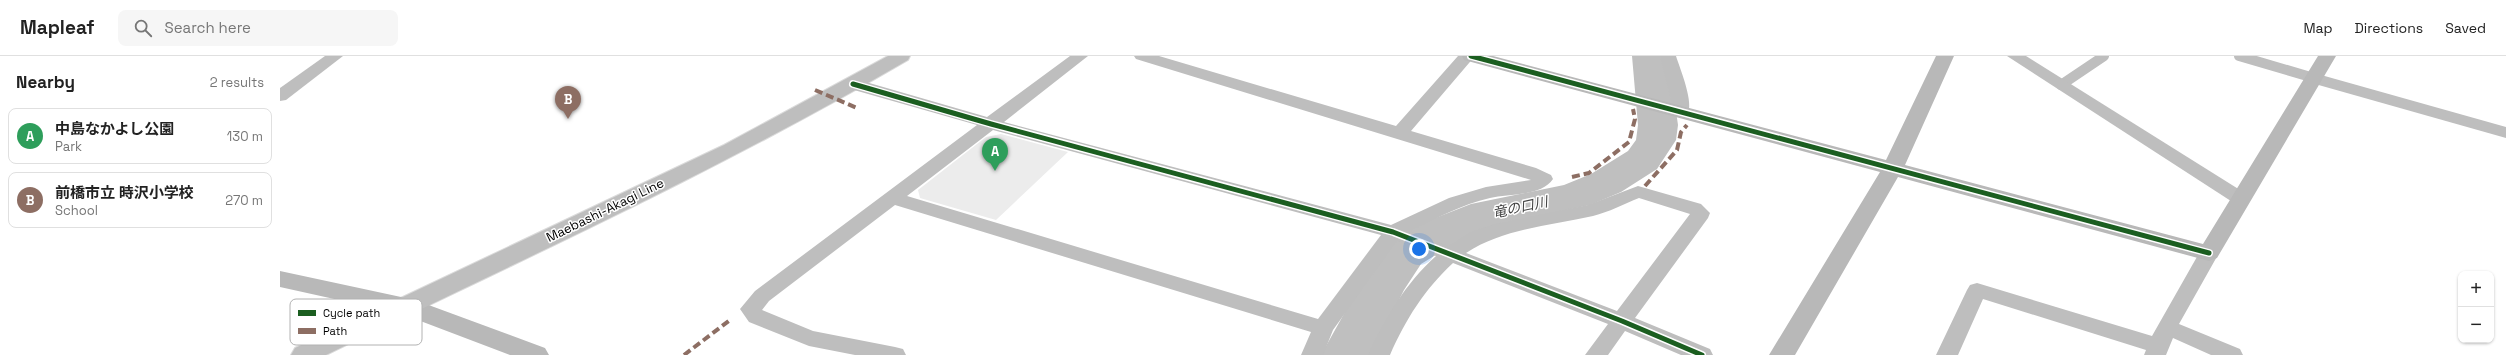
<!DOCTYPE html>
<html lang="en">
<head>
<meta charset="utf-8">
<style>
  :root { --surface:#fff; --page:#f6f6f6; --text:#222; --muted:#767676; --line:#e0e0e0; --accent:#ea580c }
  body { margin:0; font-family:"Space Grotesk","Noto Sans JP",sans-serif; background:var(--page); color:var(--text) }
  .controls { position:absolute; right:12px; bottom:12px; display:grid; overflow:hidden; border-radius:8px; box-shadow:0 1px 3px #0004 }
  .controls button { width:36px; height:36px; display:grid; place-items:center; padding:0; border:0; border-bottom:1px solid var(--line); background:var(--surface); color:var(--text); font:20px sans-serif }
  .you { position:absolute; left:1139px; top:193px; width:14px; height:14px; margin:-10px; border:3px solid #fff; border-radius:50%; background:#1a73e8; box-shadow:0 0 0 6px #1a73e833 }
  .badge { display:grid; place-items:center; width:26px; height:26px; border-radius:50%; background:var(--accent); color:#fff; font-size:13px; font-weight:700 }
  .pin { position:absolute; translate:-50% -33px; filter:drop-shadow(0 1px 2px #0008) }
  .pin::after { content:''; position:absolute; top:21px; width:14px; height:12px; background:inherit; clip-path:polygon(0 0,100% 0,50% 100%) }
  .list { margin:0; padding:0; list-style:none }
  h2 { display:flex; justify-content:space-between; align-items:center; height:52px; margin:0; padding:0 16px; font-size:17px }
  h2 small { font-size:13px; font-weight:400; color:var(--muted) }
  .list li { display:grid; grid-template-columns:26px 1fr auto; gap:12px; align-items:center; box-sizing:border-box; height:56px; margin:0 8px 8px; padding:0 8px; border:1px solid var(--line); border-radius:8px }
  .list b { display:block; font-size:15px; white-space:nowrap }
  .list p { margin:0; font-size:13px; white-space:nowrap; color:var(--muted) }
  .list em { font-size:13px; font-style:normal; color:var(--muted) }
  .icon { flex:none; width:22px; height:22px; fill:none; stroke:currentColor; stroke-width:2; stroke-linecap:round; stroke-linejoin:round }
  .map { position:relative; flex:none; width:2226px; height:299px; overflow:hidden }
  header { display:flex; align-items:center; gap:24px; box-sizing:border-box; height:56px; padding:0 20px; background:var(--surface); border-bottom:1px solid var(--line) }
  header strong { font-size:19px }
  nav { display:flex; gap:22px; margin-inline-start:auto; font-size:14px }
  .search { width:280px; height:36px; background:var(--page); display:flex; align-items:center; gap:10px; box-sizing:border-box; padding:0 14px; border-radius:8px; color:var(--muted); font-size:15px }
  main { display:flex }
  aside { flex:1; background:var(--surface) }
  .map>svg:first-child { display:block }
  .green { fill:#ececec }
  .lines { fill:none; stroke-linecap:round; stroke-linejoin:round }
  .river { fill:#bfbfbf; fill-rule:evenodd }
  .primary-casing { stroke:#dbdbdb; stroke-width:2 }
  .lane { stroke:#bebebe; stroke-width:10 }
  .street { fill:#bebebe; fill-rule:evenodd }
  .secondary { fill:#b8b8b8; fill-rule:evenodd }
  .primary { fill:#bebebe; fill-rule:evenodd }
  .quiet { stroke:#8d6e63; stroke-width:4; stroke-dasharray:8 4; stroke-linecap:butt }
  .cycleway-casing { stroke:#fff; stroke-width:8 }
  .cycleway { stroke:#1b5e20; stroke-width:5 }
  .labels { text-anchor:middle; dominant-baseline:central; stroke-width:3; stroke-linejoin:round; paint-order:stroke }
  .street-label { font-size:13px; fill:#000; stroke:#fff }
  .water-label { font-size:14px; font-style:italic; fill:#444; stroke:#fff }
  .key { fill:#fff; stroke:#b2b2b2; stroke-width:1 }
  .key-label { font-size:11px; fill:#000 }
</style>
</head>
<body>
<header>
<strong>Mapleaf</strong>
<div class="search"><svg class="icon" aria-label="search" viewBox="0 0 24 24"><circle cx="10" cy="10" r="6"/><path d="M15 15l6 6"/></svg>Search here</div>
<nav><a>Map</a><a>Directions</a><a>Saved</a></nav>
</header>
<main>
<aside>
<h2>Nearby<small>2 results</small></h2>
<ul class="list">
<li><span class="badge" style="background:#2e9e5b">A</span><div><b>中島なかよし公園</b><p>Park</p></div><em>130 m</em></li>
<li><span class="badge" style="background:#8d6e63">B</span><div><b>前橋市立 時沢小学校</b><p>School</p></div><em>270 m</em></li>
</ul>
</aside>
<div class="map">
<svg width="2226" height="299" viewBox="0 0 2226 299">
  <rect width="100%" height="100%" fill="#fff"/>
  <!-- green -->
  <path class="green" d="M721,78L788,96L716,164L640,142L638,134L706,81Z"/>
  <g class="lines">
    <!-- river -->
    <path class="river" d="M1352,0H1388L1398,69L1396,84L1377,113L1341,136L1310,149L1217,169L1177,186L1141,208L1124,234L1091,299H1041L1079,231L1109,186L1145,166L1191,148L1284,129L1311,118L1348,95L1356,84L1358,69Z"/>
    <defs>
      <path id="primary" d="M608,0H630L628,4C440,114 241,204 46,299H11L15,292L444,89Z"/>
    </defs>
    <!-- primary casing -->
    <use href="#primary" class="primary-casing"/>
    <!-- lane -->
    <g class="lane">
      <path d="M1959,0L2034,22"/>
      <path d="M1781,29L1824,0"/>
    </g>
    <!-- street -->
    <g class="street">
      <path d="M45,0H63L6,44L0,45V32Z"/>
      <path d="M790,0H808L724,66L1111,169L1169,142L1206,131L1251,124L856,3L854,0H879L1116,70L1178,0H1195L1131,75L1256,112L1271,119L1273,123C1262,140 1229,138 1210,142C1182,148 1156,163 1130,175L1169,190L1190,176L1215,168L1308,149L1358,130L1421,148L1430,157L1428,162L1355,262L1430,293L1433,299H1401L1345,275L1328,299H1305L1328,268L1173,207C1144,234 1126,263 1110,299H1088C1105,262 1125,228 1156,200L1117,185L1053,274L1043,299H1021L1031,276L615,149L489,245L482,254L533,275L615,291L623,293L626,299H575L529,290L469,266L460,253L475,235L697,69L567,32L565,28L567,24H579L707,61ZM713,74L1101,179L1038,263L627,140ZM1359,142L1410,158L1337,255L1186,197C1224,172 1270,170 1313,160C1329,156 1344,148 1359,142Z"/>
      <path d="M1380,0H1396C1400,13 1415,48 1407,59H1395Z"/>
      <path d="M1727,0H1746L1968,139L1970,143L1968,147H1954Z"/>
      <path d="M2034,17L2226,71V82L2028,26L2026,22L2028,18Z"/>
      <path d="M1929,190L1936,192L1939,197L1899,268L1960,293L1963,299H1931L1893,282L1886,299H1864L1866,294L1703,243L1678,299H1656L1687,234L1690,229L1697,227L1872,280L1922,192Z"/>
    </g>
    <!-- secondary -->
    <g class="secondary">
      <path d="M1182,0H1213L1606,104L1656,0H1674L1625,109L1923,188L2038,0H2056L1937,202L1929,205L1618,121L1515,299H1489L1600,116L1184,4Z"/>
      <path d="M0,215L135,244L265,292L269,299H230L122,258L0,231Z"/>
    </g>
    <!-- primary -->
    <use href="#primary" class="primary"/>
    <!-- quiet -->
    <g class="quiet">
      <path d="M535,34L577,52"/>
      <path d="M1292,121L1309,117L1349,86L1355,63L1353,53"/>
      <path d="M1365,130L1397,94L1401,76L1407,69"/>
      <path d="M404,299L450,264"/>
    </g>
    <defs>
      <g id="cycleway">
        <path d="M1191,0L1929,197"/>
        <path d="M573,28L711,68L1113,176L1342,265L1422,299"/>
      </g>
    </defs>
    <!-- cycleway casing -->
    <use href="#cycleway" class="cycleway-casing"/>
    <!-- cycleway -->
    <use href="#cycleway" class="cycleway"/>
  </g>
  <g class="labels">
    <!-- street labels -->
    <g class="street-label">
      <text transform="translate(325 154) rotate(-26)">Maebashi-Akagi Line</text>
    </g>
    <!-- water labels -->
    <g class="water-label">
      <text transform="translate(1240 151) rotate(-12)">竜の口川</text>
    </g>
  </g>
  <!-- legend -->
  <rect x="10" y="243" width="132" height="46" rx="6" class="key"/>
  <rect x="18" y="254" width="18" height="6" fill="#1b5e20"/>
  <rect x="18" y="272" width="18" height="6" fill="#8d6e63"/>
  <g class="key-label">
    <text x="43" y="261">Cycle path</text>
    <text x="43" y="279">Path</text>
  </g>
</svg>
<div class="controls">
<button>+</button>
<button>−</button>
</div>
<div class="you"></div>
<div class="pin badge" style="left:715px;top:115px;background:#2e9e5b">A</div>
<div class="pin badge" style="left:288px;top:63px;background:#8d6e63">B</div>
</div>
</main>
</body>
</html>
